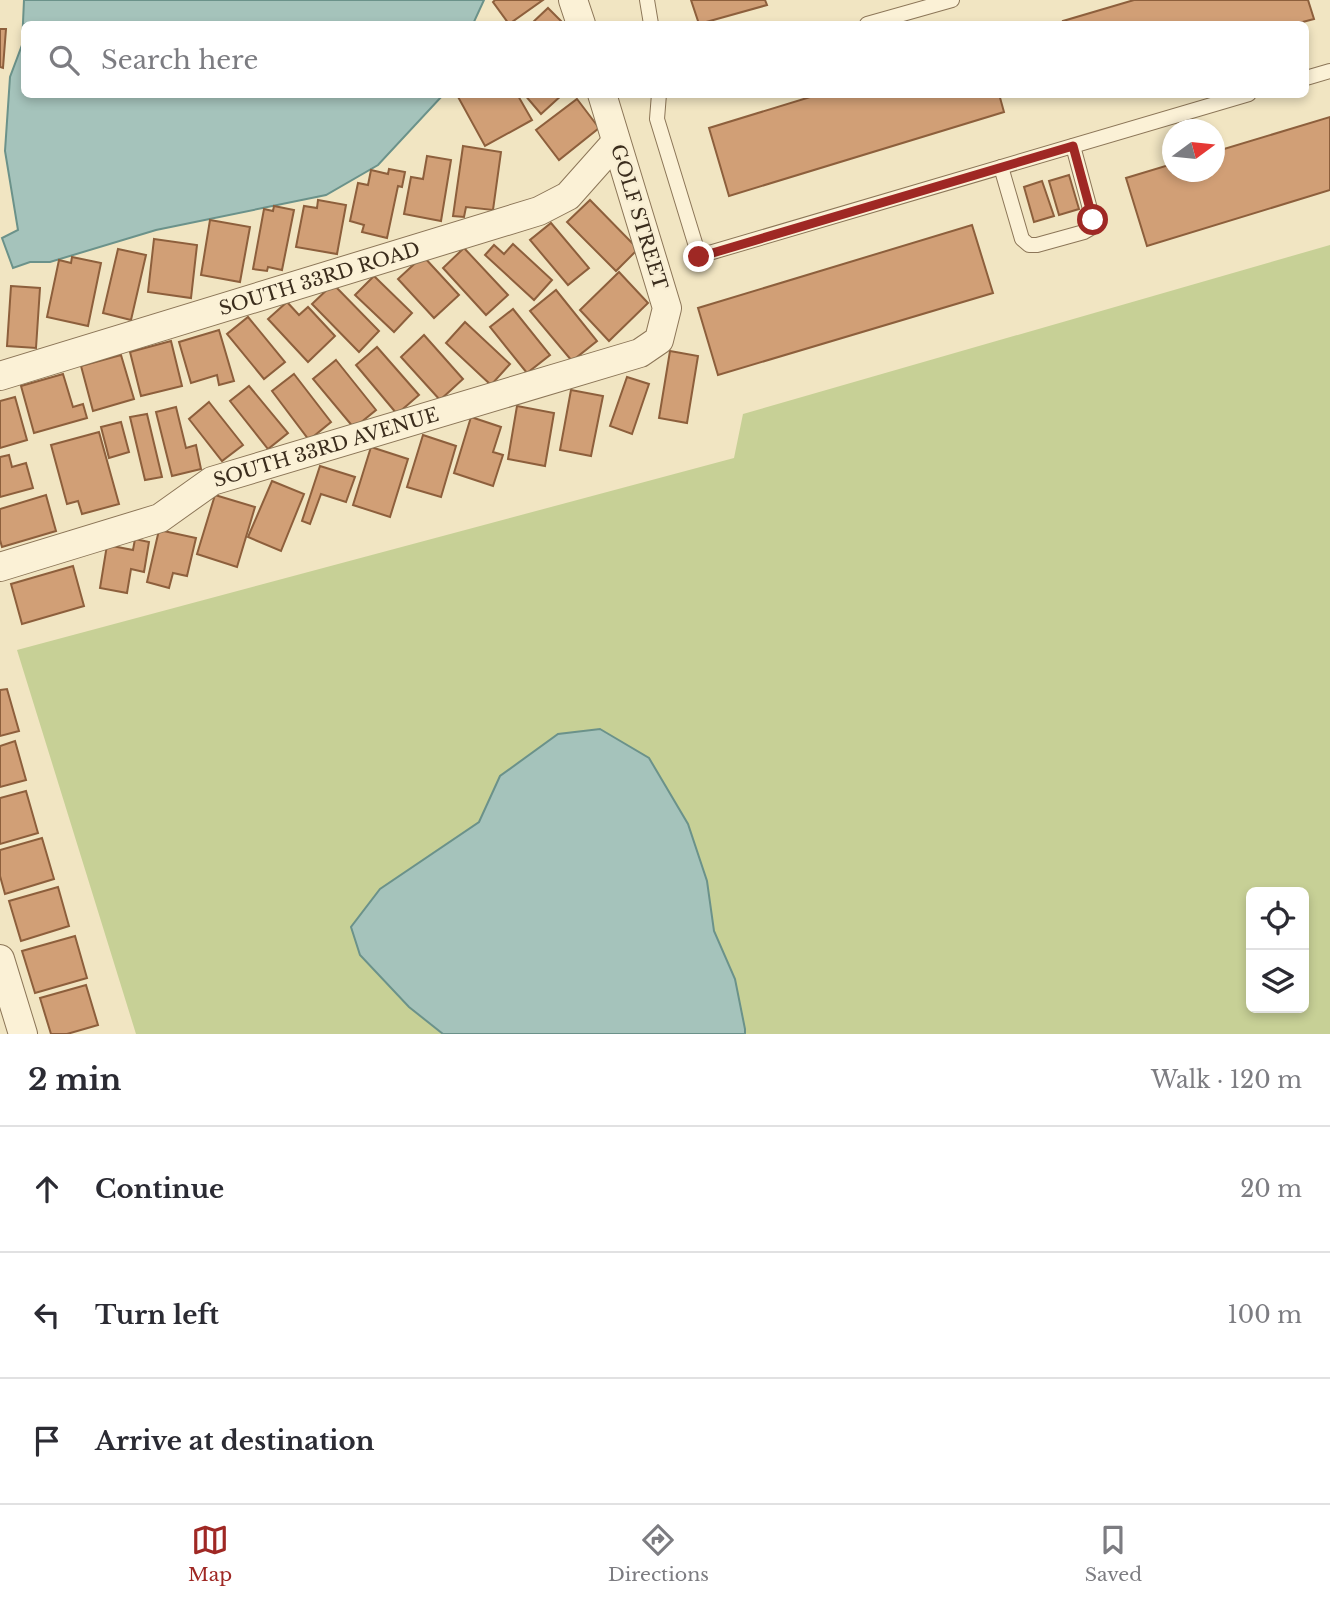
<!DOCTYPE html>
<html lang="en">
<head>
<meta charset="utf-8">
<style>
  :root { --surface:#fff; --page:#f7f7f7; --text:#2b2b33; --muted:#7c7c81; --line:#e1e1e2; --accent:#9f2824 }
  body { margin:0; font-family:"Libre Baskerville",serif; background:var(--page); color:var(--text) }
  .controls { position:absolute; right:21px; bottom:21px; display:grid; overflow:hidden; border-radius:10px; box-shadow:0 4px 10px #0003 }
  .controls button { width:63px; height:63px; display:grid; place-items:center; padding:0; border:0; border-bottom:2px solid var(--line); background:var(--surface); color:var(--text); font:35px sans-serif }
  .compass { position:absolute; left:1162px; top:119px; width:63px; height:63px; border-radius:50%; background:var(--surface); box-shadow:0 4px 10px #0003; rotate:75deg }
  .stop { position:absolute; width:21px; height:21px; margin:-16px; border:5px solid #9f2824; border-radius:50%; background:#fff }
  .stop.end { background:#9f2824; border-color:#fff; box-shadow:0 2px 7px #0008 }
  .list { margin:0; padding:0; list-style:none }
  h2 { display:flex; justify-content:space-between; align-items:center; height:91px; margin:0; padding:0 28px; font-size:30px }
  h2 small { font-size:23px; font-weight:400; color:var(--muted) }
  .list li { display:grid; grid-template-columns:46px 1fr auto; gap:21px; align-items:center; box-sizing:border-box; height:126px; padding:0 28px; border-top:2px solid var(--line) }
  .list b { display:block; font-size:26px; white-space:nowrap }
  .list em { font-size:23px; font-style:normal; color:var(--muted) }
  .icon { flex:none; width:38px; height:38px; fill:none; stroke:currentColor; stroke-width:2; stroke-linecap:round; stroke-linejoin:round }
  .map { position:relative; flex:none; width:1330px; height:1034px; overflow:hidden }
  .search { position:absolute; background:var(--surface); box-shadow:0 4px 10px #0003; left:21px; right:21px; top:21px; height:77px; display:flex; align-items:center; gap:18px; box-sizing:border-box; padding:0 24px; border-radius:10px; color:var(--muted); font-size:26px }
  .sheet { height:469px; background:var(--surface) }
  nav { display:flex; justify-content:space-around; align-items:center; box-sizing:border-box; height:98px; border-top:2px solid var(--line); background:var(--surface); font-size:19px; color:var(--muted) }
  nav a { display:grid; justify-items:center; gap:4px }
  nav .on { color:var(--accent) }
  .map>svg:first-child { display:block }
  .green { fill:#c7d096; fill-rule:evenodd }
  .water { fill:#a5c3bb; stroke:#6b928a; stroke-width:2 }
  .building { fill:#d19f76; stroke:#8d5f3c; stroke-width:2 }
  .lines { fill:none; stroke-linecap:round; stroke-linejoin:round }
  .lane-casing { stroke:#8c7658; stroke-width:16 }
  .street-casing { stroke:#8c7658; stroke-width:30 }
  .lane { stroke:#fbf1d6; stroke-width:14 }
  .street { stroke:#fbf1d6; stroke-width:28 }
  .route { stroke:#9f2824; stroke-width:9 }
  .labels { text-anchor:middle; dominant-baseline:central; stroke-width:5; stroke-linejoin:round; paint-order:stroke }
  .street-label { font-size:19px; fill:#3b2d1d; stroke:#f8eed3 }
</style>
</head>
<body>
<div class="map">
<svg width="1330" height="1034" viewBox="0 0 1330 1034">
  <rect width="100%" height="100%" fill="#f1e5c2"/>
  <!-- green -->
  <path class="green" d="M1330,245V1034H136L17,650L734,458L743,414ZM1251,892H1304V1008H1251Z"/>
  <!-- water -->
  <g class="water">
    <path d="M24,0H484L473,24H24V94L443,95L378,165L326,195L156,230L50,262H30L13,268L2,238L18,230L5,151L10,77L22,45Z"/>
    <path d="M600,729L649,758L688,824L707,881L714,931L735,979L745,1029V1034H443L409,1007L360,955L351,927L380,889L479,822L500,776L558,734Z"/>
  </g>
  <!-- building -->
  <g class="building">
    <path d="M495,0H543L509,24L493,2Z"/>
    <path d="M691,0H765L767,5L699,24Z"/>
    <path d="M1134,0H1308L1314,19L1295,24H1064L1063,21Z"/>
    <path d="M548,8L564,24H531Z"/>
    <path d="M0,29H6L3,68L0,67Z"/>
    <path d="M517,94L532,120L485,146L457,95Z"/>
    <path d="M524,94H563L541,114Z"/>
    <path d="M820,94H999L1004,112L729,196L709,128Z"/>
    <path d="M577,99L599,128L559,160L536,130Z"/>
    <path d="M1330,117V190L1147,246L1126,178L1172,164V172H1214V152Z"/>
    <path d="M463,146L501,152L493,210L466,207L464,217L453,216Z"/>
    <path d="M427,156L451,160L441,221L404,214L411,177L423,179Z"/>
    <path d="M389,169L405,172L402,187L398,186L387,238L362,232L364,225L350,221L358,183L368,185L371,170L388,174Z"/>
    <path d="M1069,175L1079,209L1059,215L1049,181Z"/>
    <path d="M1042,181L1054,216L1034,222L1024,187Z"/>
    <path d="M318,200L346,205L337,254L296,247L304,206L317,208Z"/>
    <path d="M590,200L638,249L616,271L567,222Z"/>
    <path d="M274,206L294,210L282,270L268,267L267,271L253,269L264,209L273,211Z"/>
    <path d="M210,220L250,227L240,282L201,275Z"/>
    <path d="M551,223L589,268L568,285L530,240Z"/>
    <path d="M972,225L993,293L718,375L698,308Z"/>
    <path d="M154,239L197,245L191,298L148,292Z"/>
    <path d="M513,244L552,280L534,300L485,255L494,245L504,254Z"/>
    <path d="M464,248L508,295L486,315L443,268Z"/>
    <path d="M118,249L146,255L131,320L103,313Z"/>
    <path d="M423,256L459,295L434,318L398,279Z"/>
    <path d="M72,257L101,263L88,326L47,317L59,260L71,263Z"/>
    <path d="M619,272L648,303L609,341L580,310Z"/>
    <path d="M374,276L412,313L394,332L355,295Z"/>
    <path d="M333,284L379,331L359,352L312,304Z"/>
    <path d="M11,286L40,288L36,348L7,346Z"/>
    <path d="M556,290L597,341L572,361L530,311Z"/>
    <path d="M287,302L299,315L308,307L335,336L308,362L268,319Z"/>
    <path d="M513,309L550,355L527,373L490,327Z"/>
    <path d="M248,317L285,362L264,379L227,334Z"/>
    <path d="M465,322L510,364L491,385L446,343Z"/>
    <path d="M219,330L234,381L219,385L217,375L191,383L179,342Z"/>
    <path d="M424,335L463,379L440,400L401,357Z"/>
    <path d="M171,341L182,386L141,396L130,352Z"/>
    <path d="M377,347L419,395L397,414L356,365Z"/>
    <path d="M670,351L698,356L687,423L659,418Z"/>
    <path d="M121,355L134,399L93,411L81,366Z"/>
    <path d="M336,360L376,410L354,428L313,379Z"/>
    <path d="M63,374L73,407L83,404L87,418L34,433L21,386Z"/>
    <path d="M294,374L331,422L309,440L272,391Z"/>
    <path d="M627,377L649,384L632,434L610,426Z"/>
    <path d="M249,386L288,433L268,449L230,401Z"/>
    <path d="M571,390L603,396L591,456L560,450Z"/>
    <path d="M15,397L27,440L0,448V401Z"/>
    <path d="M209,402L243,445L222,461L189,419Z"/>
    <path d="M517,406L554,413L545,466L508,459Z"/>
    <path d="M176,407L186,448L196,445L201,469L172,476L156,412Z"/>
    <path d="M147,414L162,477L145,480L130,417Z"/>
    <path d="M471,417L501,427L493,452L503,455L493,486L454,473Z"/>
    <path d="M121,422L129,452L109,458L101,427Z"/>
    <path d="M99,432L119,504L82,514L78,501L67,504L51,445Z"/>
    <path d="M423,435L456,446L441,497L407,487Z"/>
    <path d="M371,447L408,459L390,517L353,505Z"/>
    <path d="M9,455L12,467L26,463L33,488L0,497V457Z"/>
    <path d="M320,466L355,477L346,502L321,494L310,524L302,521Z"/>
    <path d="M272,481L304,494L281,551L248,537Z"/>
    <path d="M46,495L56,531L2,547L0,540V509Z"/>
    <path d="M215,495L255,507L237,567L197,554Z"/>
    <path d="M159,530L196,538L187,576L173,573L169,588L147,582Z"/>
    <path d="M135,539L149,542L144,572L131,569L127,593L100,588L107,545L133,550Z"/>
    <path d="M73,566L84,606L22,624L11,584Z"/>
    <path d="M7,689L19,731L0,736V690Z"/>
    <path d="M15,741L26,780L0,787V746Z"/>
    <path d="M26,791L38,833L0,844V798Z"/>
    <path d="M42,838L54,879L5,894L0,876V850Z"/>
    <path d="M58,887L69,926L21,941L9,901Z"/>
    <path d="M75,936L87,978L35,993L22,951Z"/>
    <path d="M86,985L98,1025L67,1034H51L40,998Z"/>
  </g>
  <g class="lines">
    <defs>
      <g id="lane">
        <path d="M647,0L651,24"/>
        <path d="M867,24L952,0"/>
        <path d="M1306,78L1330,71"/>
        <path d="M659,94L657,119L699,256L1249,94"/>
        <path d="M1001,167L1022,239L1029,245H1037L1084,232L1091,228L1093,220L1073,146"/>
      </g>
      <g id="street">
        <path d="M573,0L581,24"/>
        <path id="s1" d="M0,376L539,211L568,196L616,142"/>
        <path id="s2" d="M0,567L160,518L212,481L640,353L659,340L667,308L602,94"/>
        <path d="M0,959L23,1034"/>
      </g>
    </defs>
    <!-- lane casing -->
    <use href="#lane" class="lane-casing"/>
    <!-- street casing -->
    <use href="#street" class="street-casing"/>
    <!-- lane -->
    <use href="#lane" class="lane"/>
    <!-- street -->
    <use href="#street" class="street"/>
  </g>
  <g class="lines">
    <!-- route -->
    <path class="route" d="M699,257L1073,146L1093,220"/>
  </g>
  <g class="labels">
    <!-- street labels -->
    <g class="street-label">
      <text transform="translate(639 217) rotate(73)">GOLF STREET</text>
      <text stroke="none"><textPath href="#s1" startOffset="334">SOUTH 33RD ROAD</textPath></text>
      <text stroke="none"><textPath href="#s2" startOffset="350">SOUTH 33RD AVENUE</textPath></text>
    </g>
  </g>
</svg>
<div class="controls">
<button><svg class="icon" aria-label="locate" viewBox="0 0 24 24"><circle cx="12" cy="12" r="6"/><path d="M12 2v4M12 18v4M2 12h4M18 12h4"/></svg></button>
<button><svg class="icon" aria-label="layers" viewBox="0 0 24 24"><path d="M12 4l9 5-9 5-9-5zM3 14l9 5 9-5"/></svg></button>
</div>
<svg class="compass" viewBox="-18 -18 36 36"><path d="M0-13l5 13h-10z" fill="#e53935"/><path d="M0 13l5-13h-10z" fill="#7c7c81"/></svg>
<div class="stop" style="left:1093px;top:220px"></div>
<div class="stop end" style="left:699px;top:257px"></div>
<div class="search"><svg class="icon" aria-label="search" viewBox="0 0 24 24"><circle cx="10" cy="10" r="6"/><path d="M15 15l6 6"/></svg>Search here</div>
</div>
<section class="sheet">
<h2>2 min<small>Walk · 120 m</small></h2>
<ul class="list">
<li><svg class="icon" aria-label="ahead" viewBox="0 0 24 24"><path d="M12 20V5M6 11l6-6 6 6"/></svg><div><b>Continue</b></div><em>20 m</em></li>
<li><svg class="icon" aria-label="left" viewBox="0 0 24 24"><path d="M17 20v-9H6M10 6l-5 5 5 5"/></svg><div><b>Turn left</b></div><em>100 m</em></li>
<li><svg class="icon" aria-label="arrive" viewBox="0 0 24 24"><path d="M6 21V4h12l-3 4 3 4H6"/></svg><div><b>Arrive at destination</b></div></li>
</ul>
</section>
<nav>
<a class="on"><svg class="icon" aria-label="map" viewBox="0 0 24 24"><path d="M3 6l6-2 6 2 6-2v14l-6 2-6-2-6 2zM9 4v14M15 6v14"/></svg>Map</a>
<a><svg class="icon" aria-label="directions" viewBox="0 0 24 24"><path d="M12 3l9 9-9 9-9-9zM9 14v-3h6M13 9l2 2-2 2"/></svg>Directions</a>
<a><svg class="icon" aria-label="saved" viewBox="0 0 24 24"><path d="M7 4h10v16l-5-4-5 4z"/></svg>Saved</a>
</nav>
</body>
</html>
